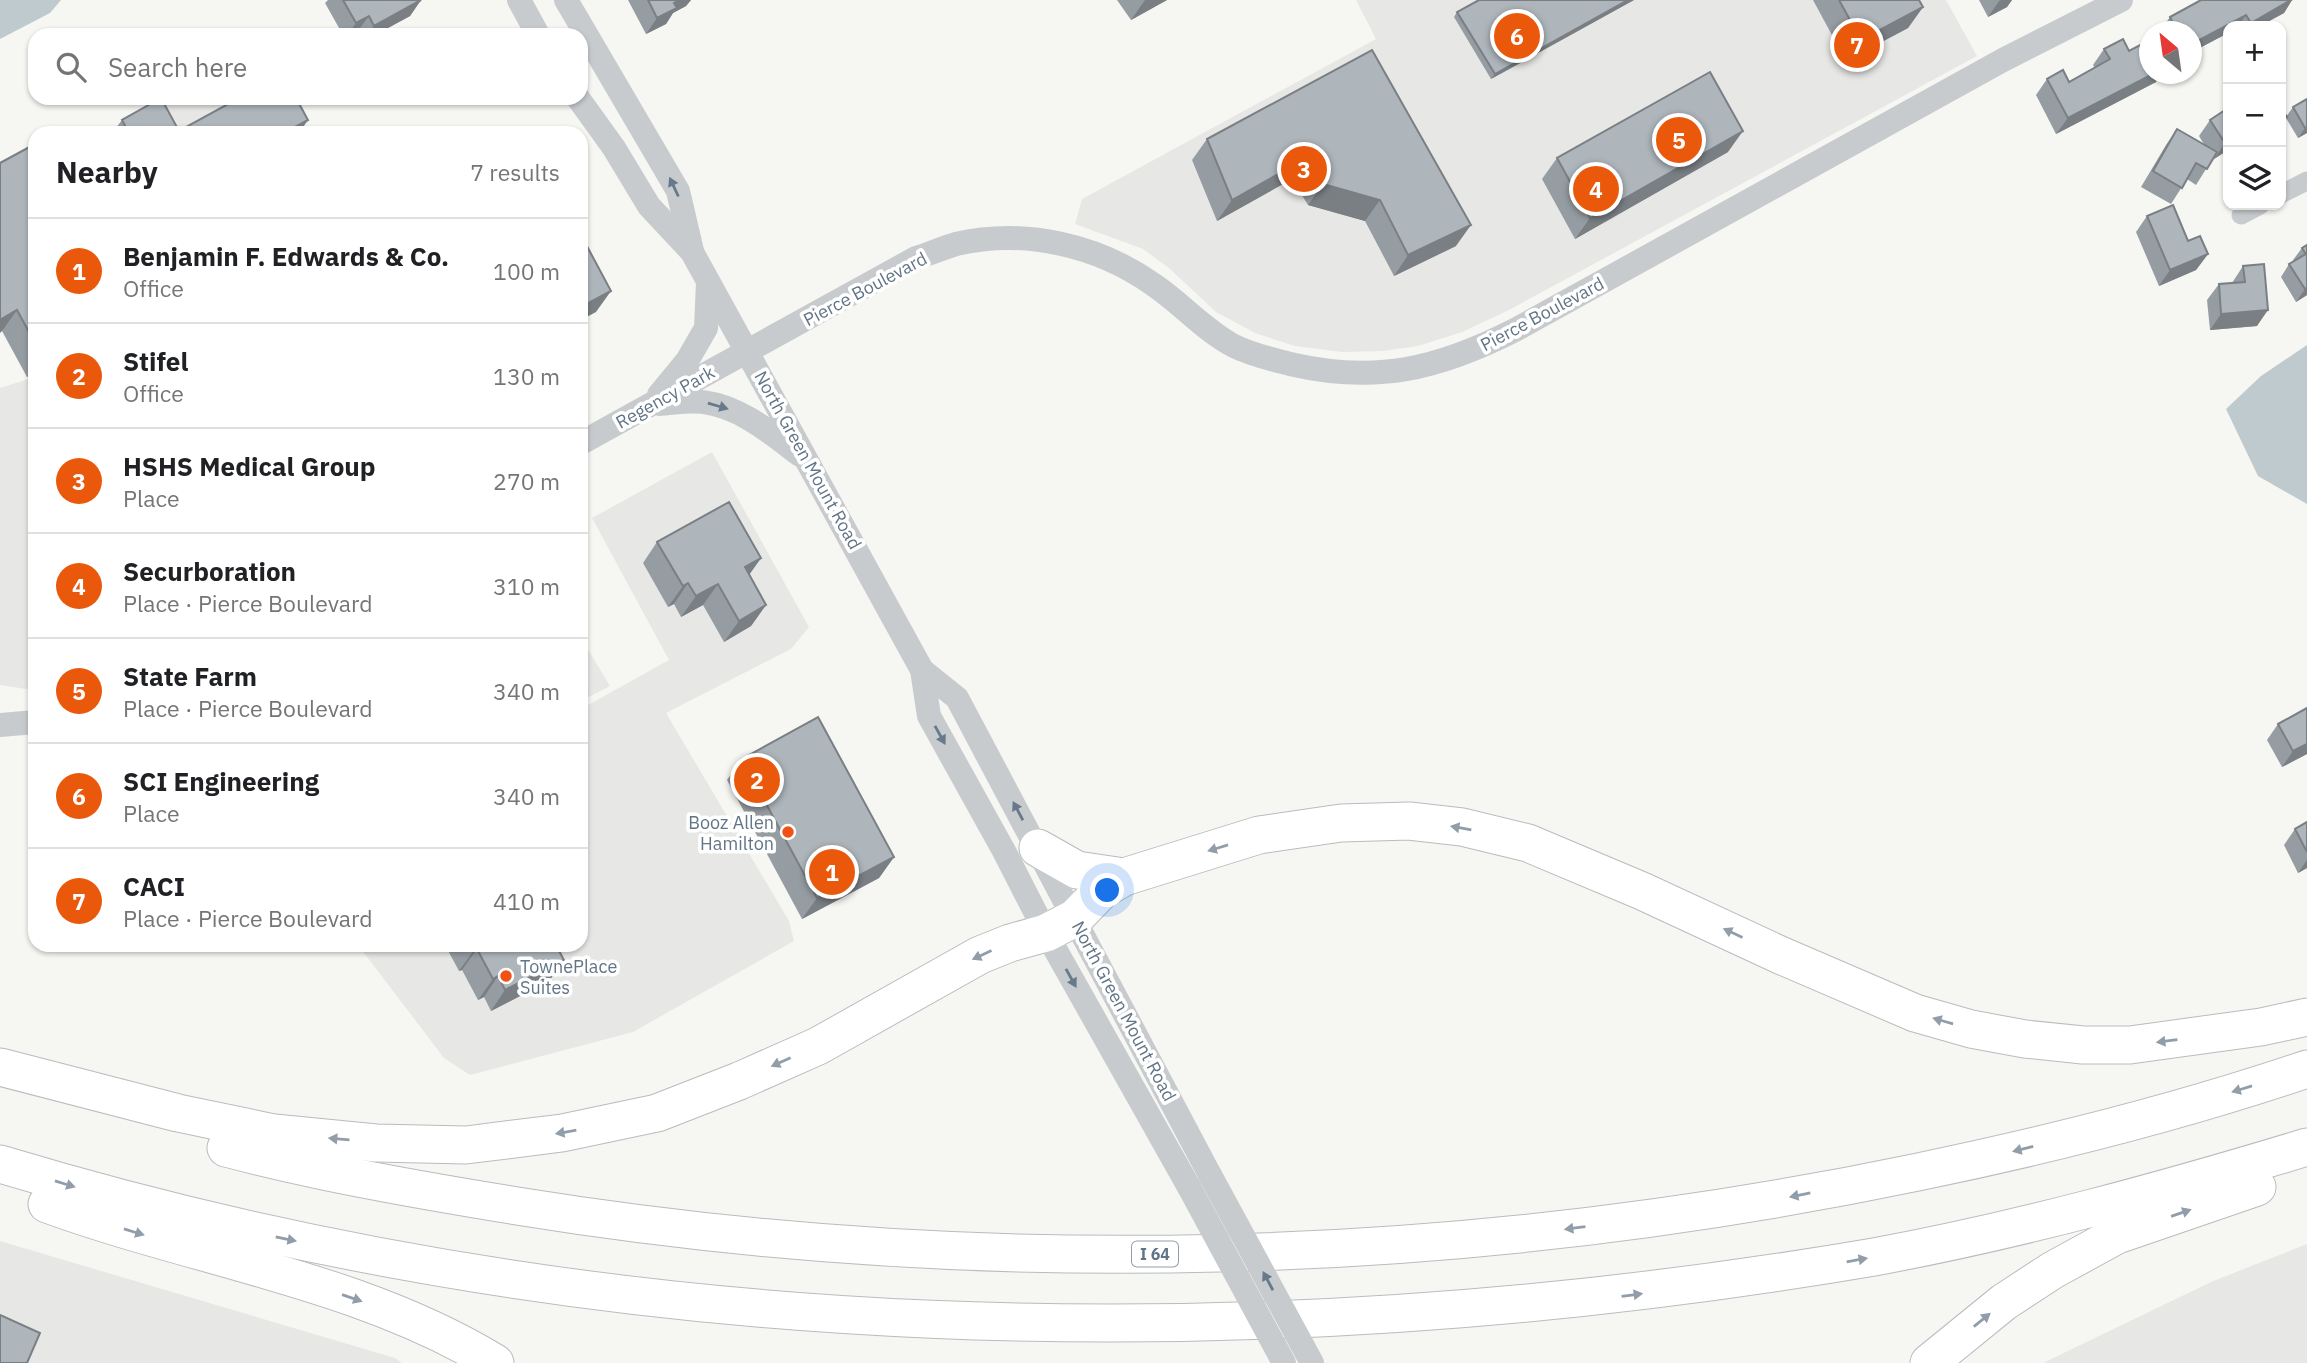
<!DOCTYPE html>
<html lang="en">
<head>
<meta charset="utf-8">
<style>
  :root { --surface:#fff; --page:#f6f6f6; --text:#202124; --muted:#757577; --line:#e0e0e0; --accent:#ea580c }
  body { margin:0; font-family:"IBM Plex Sans",sans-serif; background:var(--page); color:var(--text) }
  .controls { position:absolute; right:21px; top:21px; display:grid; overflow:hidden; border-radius:14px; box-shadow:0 2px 5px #0004 }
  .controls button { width:63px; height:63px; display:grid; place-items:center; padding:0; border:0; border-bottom:2px solid var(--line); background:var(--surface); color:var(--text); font:35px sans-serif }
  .compass { position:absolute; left:2139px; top:21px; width:63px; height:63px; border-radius:50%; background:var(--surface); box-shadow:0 2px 5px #0004; rotate:331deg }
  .you { position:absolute; left:1108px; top:891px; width:24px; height:24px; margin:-18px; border:5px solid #fff; border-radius:50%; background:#1a73e8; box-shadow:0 0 0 10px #1a73e833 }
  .badge { display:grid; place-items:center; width:46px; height:46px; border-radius:50%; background:var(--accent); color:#fff; font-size:23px; font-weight:700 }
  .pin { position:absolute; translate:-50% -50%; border:4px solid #fff; box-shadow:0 2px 7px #0006 }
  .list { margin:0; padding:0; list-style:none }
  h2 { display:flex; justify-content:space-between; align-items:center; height:91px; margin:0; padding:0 28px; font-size:30px }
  h2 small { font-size:23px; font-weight:400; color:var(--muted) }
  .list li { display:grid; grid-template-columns:46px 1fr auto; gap:21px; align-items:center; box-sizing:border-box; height:105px; padding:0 28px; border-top:2px solid var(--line) }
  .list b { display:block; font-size:26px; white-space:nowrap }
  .list p { margin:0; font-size:23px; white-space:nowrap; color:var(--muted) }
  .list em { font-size:23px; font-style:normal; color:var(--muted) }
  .icon { flex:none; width:38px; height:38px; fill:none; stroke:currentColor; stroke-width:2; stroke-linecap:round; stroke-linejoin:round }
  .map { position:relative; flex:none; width:2307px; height:1363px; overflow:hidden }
  .search { position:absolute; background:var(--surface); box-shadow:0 2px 5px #0004; left:28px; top:28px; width:560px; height:77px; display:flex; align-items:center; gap:18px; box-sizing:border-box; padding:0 24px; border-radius:21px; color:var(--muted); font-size:26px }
  .panel { position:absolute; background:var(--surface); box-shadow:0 2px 5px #0004; left:28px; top:126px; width:560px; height:826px; border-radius:21px }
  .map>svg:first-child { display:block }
  .built { fill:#e7e8e6 }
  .water { fill:#bfcacf }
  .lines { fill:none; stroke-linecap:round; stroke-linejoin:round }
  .motorway-casing { stroke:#b9bcbf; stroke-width:39 }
  .minor { stroke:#c8cbce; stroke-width:19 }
  .tertiary { stroke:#c8cbce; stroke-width:24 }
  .motorway { stroke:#fff; stroke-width:37 }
  .tertiary-bridge { stroke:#c8cbce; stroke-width:24 }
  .wall { fill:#969da2 }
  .shaded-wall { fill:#7a7f84 }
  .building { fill:#aeb6bc; stroke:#7a7f84; stroke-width:2 }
  .oneway { fill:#67798a }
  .oneway2 { fill:#919eaa }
  .poi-dot { fill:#f25116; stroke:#fff; stroke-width:2.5 }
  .labels { text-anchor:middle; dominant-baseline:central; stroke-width:7; stroke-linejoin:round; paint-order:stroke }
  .shield { fill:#fff; stroke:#919eaa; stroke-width:2 }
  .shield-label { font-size:16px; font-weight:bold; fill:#627586 }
  .street-label { font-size:18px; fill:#627586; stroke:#fff }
  .poi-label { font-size:18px; fill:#627586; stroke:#fff; text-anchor:end }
</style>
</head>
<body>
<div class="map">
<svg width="2307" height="1363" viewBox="0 0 2307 1363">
  <rect width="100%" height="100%" fill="#f6f6f2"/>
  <!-- built -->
  <g class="built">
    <path d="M1356,0H1946L1977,56L1509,310L1462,332L1418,346L1383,351L1342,352L1295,346L1255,333L1216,312L1169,268L1143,249L1075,224L1082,199L1376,39Z"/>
    <path d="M176,98H285L308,133H107L161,101Z"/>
    <path d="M35,377V686L26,689L0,685V388Z"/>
    <path d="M712,452L809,627L791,649L666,713L789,921L794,941L633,1032L470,1075L444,1058L358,945H581V709L669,660L592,518Z"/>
    <path d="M581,638L610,686L581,701Z"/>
    <path d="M0,1241L395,1358L402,1363H0Z"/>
    <path d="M2307,1244V1363H2043L2211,1282Z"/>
  </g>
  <!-- water -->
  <g class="water">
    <path d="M0,0H61L50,13L0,39Z"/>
    <path d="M2307,345V504L2258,476L2226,409L2261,376Z"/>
  </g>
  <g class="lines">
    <defs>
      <g id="motorway">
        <path d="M1038,848L1077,870L1124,877"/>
        <path d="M0,1067L178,1113L274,1133L376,1143L466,1145L562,1133L657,1113L739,1081L818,1046L980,955L1010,943L1046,933L1075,918L1102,890L1124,877L1259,835L1341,823L1409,821L1462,827L1528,843L1642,891L1780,955L1915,1013L1971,1029L2025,1039L2083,1045H2130L2261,1027L2307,1017"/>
        <path d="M226,1148C321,1173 419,1190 517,1206C981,1281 1458,1268 1918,1172C2049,1145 2180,1112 2307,1069"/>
        <path d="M0,1164C608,1348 1250,1363 1874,1257C2020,1230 2165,1190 2307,1147"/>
        <path d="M47,1204C195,1258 359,1280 495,1363"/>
        <path d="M1929,1363L2004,1302L2053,1270L2117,1235L2257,1187"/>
      </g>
    </defs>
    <!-- motorway casing -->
    <use href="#motorway" class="motorway-casing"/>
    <!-- minor -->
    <g class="minor">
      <path d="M2281,194L2307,181"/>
      <path d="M2241,215L2260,205"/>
    </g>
    <!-- tertiary -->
    <g class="tertiary">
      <path d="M519,0L538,35"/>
      <path d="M566,0L678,191L692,251"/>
      <path d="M578,98L614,148L649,206L692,252L922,670L929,716L1004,851L1046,933L1189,1187"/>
      <path d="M659,395L687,361L706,328L708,282"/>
      <path d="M659,404C673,403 690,400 703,402C741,407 771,433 800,455"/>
      <path d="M581,443L916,258C929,254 943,248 956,244C1024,228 1098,245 1154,285C1182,304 1204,330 1234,346C1252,355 1271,359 1290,364C1376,384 1438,369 1515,330L2003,60L2121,0"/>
      <path d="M922,670L957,698L1210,1175"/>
      <path d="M0,725L35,722"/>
    </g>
    <!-- motorway -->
    <use href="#motorway" class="motorway"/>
    <!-- tertiary-bridge -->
    <g class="tertiary-bridge">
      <path d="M1210,1175L1312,1363"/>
      <path d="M1189,1187L1284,1363"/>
    </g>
  </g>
  <!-- wall -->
  <g class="wall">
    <path d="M328,0H421L410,16L375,35H359L357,32L351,35H343L325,3Z"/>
    <path d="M628,0H691L686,6L673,13L666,24L646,34Z"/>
    <path d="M1117,0H1167L1131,20Z"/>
    <path d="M1479,0H1634L1491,79L1454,17L1457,12Z"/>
    <path d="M1813,0H1919L1923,7L1908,28L1846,61Z"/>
    <path d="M1979,0H2012L2007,7L1988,17Z"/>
    <path d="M2292,0L2284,13L2260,26H2228V33L2192,52V32L2160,31L2170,17Z"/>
    <path d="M2104,49L2129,51L2156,82L2056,134L2036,95L2047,79L2069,82L2095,68L2093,65Z"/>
    <path d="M1372,50L1456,246L1394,276L1365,221L1308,205L1292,179L1217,221L1192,160L1207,139Z"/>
    <path d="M2307,99V133L2298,138L2286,118L2281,125V108L2286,117L2293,107Z"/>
    <path d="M2228,108V150L2214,159L2213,158L2196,185L2187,179L2171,204L2141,187L2166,145L2177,129L2205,146L2199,136L2210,120Z"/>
    <path d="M122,120L179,131L299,133H112Z"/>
    <path d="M35,144V372L27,377L2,331Z"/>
    <path d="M1728,152L1575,239L1542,179L1557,158Z"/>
    <path d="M2147,216L2208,254L2196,270L2159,286L2136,232Z"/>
    <path d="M2307,245V295L2296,302L2281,277L2289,264L2294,261L2293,260L2302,248Z"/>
    <path d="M2243,266L2257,326L2210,330L2207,300L2219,284L2232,283Z"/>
    <path d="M657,542L761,558L749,575L766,605L751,626L724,642L703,605L681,617L674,604L668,607L643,563Z"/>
    <path d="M2307,708V754L2282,767L2267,740L2278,724Z"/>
    <path d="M742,759L894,857L879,878L802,919L727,780Z"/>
    <path d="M2307,822V868L2298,873L2284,845L2295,829Z"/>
    <path d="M439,945H566L560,953L564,960L549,981L491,1011L484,997L478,1000L462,970L459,971L445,945L440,948Z"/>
  </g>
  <!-- shaded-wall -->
  <g class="shaded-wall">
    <path d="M421,0L410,16L375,35H368L374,26Z"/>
    <path d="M679,0H691L686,6L673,13L666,24L646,34L657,18L674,3Z"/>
    <path d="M1145,0H1167L1131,20Z"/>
    <path d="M1628,0H1634L1491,79L1495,74Z"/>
    <path d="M2001,0H2012L2007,7L1988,17L1999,1Z"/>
    <path d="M2292,0L2284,13L2260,26H2249L2251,23Z"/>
    <path d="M1923,7L1908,28L1846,61L1861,40Z"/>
    <path d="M2246,15L2238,26H2228V33L2192,52V44Z"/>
    <path d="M369,16L357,32L351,35H347L356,23Z"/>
    <path d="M2153,74H2162L2156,82L2056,134L2068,118Z"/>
    <path d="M308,120L299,133H284Z"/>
    <path d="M2307,127V133L2298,138L2305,128Z"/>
    <path d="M1743,131L1728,152L1575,239L1590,218Z"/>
    <path d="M2228,141V150L2214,159L2225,143Z"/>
    <path d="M1307,158L1292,179L1217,221L1232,200Z"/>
    <path d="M1323,184L1380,200L1365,221L1308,205Z"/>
    <path d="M1471,225L1456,246L1394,276L1408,255Z"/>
    <path d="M2208,254L2196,270L2159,286L2170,270Z"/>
    <path d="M2307,288V295L2296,302L2305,289Z"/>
    <path d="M611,291L596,312L581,320V307Z"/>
    <path d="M17,310L2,331L0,333V320Z"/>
    <path d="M2268,310L2257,326L2210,330L2221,314Z"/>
    <path d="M35,365V372L27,377Z"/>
    <path d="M761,558L746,579L745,567Z"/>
    <path d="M688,583L674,604L668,607L683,586Z"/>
    <path d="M718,584L703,605L681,617L696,596Z"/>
    <path d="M766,605L751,626L724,642L739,621Z"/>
    <path d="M2307,744V754L2282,767L2293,751Z"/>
    <path d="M894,857L879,878L802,919L817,898Z"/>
    <path d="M2307,860V868L2298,873Z"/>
    <path d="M564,945H566L552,965L558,949Z"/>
    <path d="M477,949L462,970L459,971L474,950Z"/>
    <path d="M564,960L549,981L491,1011L505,990Z"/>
    <path d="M498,976L484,997L478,1000L493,979Z"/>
  </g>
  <!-- building -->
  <g class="building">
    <path d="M343,0H421L374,26L369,16L356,23Z"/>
    <path d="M648,0H679L674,3L677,8L657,18Z"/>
    <path d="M1479,0H1628L1495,74L1457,12Z"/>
    <path d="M1839,0H1919L1923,7L1861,40Z"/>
    <path d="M2201,0H2291L2251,23L2246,15L2192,44V32H2177L2170,17Z"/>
    <path d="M2123,39L2129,51L2150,40V74H2153L2068,118L2047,79L2063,70L2069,82L2110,59L2104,49Z"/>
    <path d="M1372,50L1471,225L1408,255L1380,200L1323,184L1307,158L1232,200L1207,139Z"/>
    <path d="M1710,72L1743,131L1590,218L1557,158Z"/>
    <path d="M161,98L179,131L239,98H296L308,120L284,133H129L122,120Z"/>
    <path d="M2307,99V127L2305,128L2293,107Z"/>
    <path d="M2228,108V141L2225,143L2210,120Z"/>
    <path d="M2281,108L2287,117L2281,121Z"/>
    <path d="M2177,129L2217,152L2207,169L2196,163L2182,188L2153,171Z"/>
    <path d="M35,144V343L17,310L0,320V163Z"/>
    <path d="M2173,205L2188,241L2200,236L2208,254L2170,270L2147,216Z"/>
    <path d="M581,235L611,291L581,307Z"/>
    <path d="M2307,245V288L2305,289L2289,264L2306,254L2302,248Z"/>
    <path d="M2264,264L2268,310L2221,314L2219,284L2245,282L2243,266Z"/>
    <path d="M729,502L761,558L745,567L766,605L739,621L718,584L696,596L688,583L683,586L657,542Z"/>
    <path d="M2307,708V744L2293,751L2278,724Z"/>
    <path d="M818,717L894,857L817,898L742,759Z"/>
    <path d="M2307,822V852L2295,829Z"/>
    <path d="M471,945H564L558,949L564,960L505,990L498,976L493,979L477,949L474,950Z"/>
    <path d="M0,1315L40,1333L27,1363H0Z"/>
  </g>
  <!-- one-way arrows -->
  <defs><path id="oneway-solid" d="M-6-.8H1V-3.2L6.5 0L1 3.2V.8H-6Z" transform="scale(1.75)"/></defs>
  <g class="oneway">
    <use href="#oneway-solid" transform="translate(674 187) rotate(-115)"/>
    <use href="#oneway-solid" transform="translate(718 406) rotate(16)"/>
    <use href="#oneway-solid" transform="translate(940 735) rotate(61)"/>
    <use href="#oneway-solid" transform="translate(1018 811) rotate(-118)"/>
    <use href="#oneway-solid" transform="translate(1071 978) rotate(61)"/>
    <use href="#oneway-solid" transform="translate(1268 1281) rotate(-118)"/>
  </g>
  <g class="oneway2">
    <use href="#oneway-solid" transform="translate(1461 828) rotate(-170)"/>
    <use href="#oneway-solid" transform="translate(1218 848) rotate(163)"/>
    <use href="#oneway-solid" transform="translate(1733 933) rotate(-155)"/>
    <use href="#oneway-solid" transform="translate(982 955) rotate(155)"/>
    <use href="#oneway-solid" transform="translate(1943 1021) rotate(-164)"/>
    <use href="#oneway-solid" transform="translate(2167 1041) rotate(173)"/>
    <use href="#oneway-solid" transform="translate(781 1062) rotate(156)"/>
    <use href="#oneway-solid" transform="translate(2242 1089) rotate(163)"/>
    <use href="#oneway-solid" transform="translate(566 1132) rotate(170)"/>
    <use href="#oneway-solid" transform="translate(339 1139) rotate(-175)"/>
    <use href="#oneway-solid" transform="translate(2023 1149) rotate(166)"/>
    <use href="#oneway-solid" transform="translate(65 1184) rotate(17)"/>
    <use href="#oneway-solid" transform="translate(1800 1195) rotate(169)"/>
    <use href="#oneway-solid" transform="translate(2181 1213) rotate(-19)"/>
    <use href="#oneway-solid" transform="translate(1575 1228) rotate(173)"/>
    <use href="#oneway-solid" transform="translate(134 1232) rotate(17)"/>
    <use href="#oneway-solid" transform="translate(286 1239) rotate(12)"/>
    <use href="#oneway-solid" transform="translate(1857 1260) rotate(-10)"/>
    <use href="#oneway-solid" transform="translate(1632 1295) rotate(-7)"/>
    <use href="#oneway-solid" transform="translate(352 1298) rotate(19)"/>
    <use href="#oneway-solid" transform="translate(1982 1320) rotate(-39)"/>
  </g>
  <!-- markers -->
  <g class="poi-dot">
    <circle cx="788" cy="832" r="7"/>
    <circle cx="506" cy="976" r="7"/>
  </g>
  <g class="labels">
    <!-- shield labels -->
    <rect class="shield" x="1132" y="1241.5" width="46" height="25" rx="5"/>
    <g class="shield-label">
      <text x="1155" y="1254">I 64</text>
    </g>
    <!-- street labels -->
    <g class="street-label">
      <text transform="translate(865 289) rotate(-28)">Pierce Boulevard</text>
      <text transform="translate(1542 314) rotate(-28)">Pierce Boulevard</text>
      <text transform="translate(665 397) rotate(-29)">Regency Park</text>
      <text transform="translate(808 460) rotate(61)">North Green Mount Road</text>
      <text transform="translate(1124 1011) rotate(62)">North Green Mount Road</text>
    </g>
    <!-- poi labels -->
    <g class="poi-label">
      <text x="774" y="822">Booz Allen<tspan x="774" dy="21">Hamilton</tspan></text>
      <text x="520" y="966" text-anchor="start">TownePlace<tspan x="520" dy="21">Suites</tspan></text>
    </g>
  </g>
</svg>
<div class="controls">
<button>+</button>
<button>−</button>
<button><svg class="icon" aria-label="layers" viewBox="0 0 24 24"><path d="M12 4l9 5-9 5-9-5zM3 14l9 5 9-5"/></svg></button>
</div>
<svg class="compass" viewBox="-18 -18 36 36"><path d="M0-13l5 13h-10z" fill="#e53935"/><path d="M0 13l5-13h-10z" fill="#757577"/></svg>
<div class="you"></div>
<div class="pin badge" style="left:832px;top:872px">1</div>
<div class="pin badge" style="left:757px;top:780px">2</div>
<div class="pin badge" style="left:1304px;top:169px">3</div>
<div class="pin badge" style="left:1596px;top:189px">4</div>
<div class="pin badge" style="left:1679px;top:140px">5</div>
<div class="pin badge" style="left:1517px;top:36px">6</div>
<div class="pin badge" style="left:1857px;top:45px">7</div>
<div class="search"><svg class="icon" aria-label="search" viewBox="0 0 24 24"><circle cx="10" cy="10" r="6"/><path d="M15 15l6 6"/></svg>Search here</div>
<section class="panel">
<h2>Nearby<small>7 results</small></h2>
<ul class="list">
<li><span class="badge">1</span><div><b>Benjamin F. Edwards &amp; Co.</b><p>Office</p></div><em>100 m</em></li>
<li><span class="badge">2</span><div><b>Stifel</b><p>Office</p></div><em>130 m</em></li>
<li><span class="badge">3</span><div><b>HSHS Medical Group</b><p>Place</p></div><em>270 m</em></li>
<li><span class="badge">4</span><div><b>Securboration</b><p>Place · Pierce Boulevard</p></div><em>310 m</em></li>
<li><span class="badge">5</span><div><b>State Farm</b><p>Place · Pierce Boulevard</p></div><em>340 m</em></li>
<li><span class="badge">6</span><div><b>SCI Engineering</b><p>Place</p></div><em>340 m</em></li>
<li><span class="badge">7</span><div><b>CACI</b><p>Place · Pierce Boulevard</p></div><em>410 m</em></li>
</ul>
</section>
</div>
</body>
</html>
